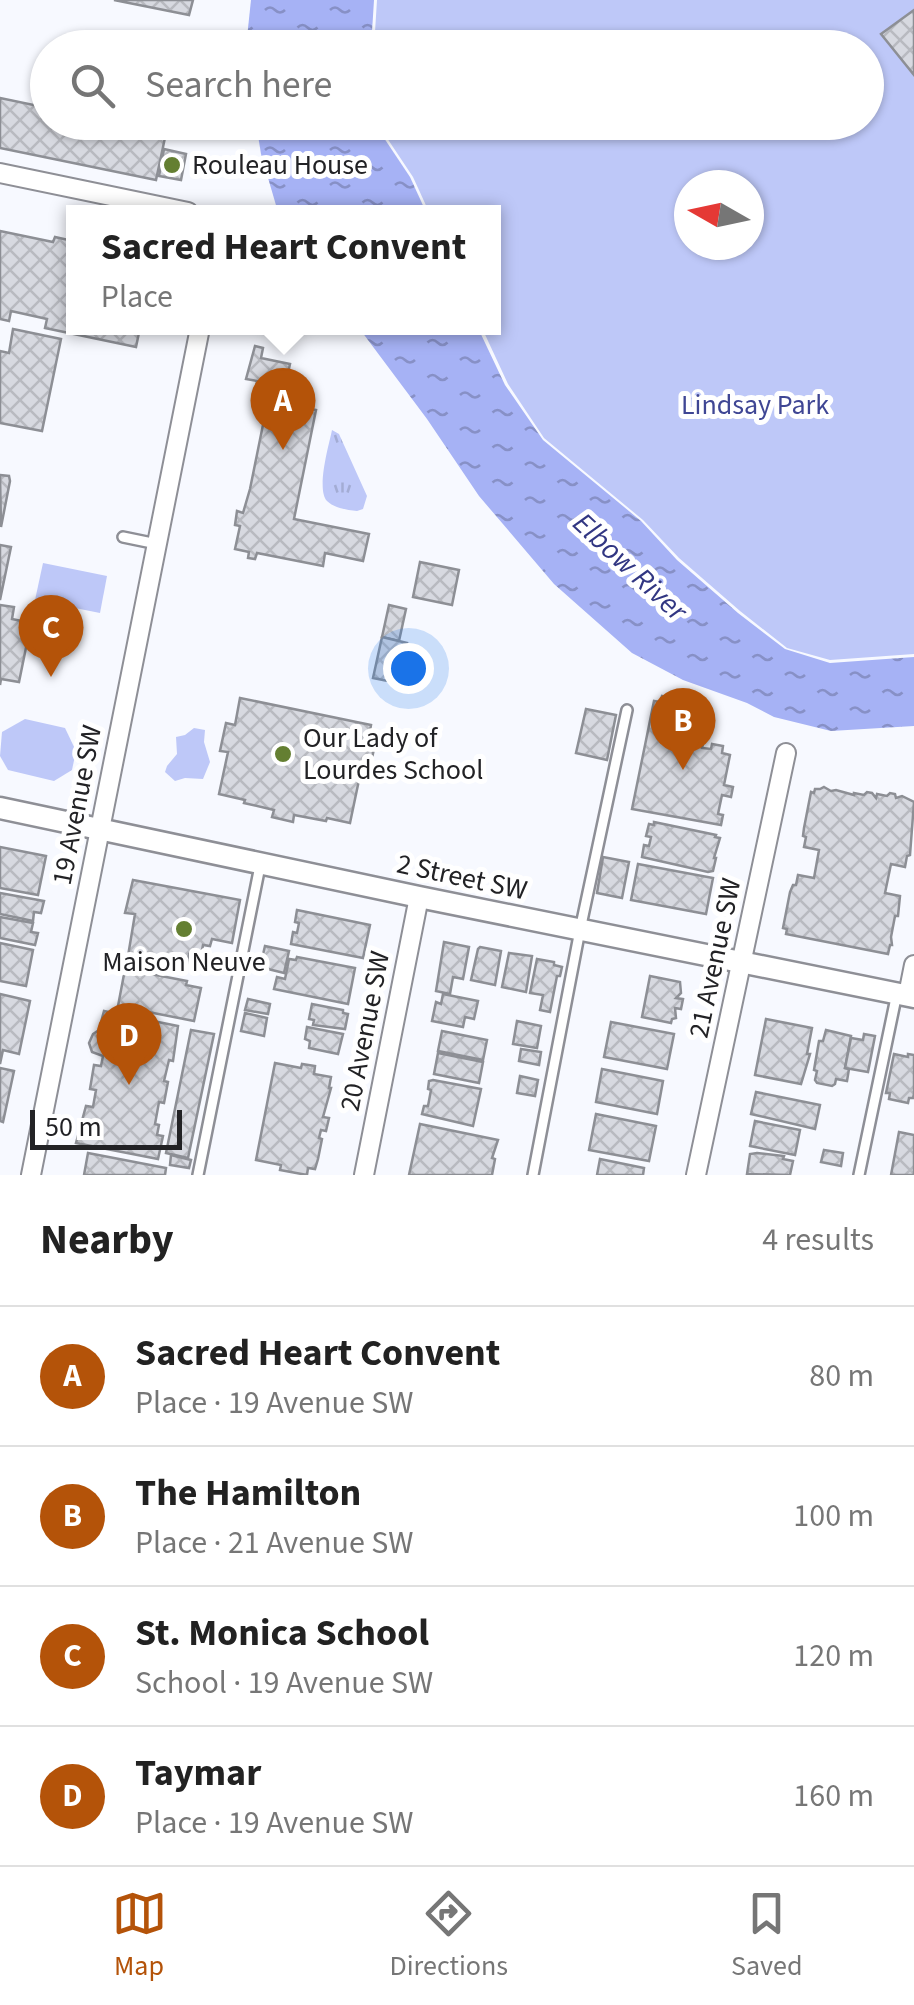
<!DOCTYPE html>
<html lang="en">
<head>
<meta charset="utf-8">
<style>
  :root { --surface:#fff; --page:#f2f2f2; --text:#222; --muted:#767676; --line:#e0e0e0; --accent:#b45309 }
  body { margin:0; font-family:"Source Sans 3",sans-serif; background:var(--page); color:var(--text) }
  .compass { position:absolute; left:674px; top:170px; width:90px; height:90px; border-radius:50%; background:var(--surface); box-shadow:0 2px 8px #0004; rotate:279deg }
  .scale { position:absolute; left:30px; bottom:25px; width:152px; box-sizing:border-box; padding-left:10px; border:5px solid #222225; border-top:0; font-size:28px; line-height:35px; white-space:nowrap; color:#222225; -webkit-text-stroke:8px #fff; paint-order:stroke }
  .you { position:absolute; left:408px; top:668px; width:35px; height:35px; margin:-25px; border:8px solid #fff; border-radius:50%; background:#1a73e8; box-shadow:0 0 0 15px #1a73e833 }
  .badge { display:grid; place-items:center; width:65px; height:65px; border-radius:50%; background:var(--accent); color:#fff; font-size:32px; font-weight:700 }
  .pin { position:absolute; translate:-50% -82px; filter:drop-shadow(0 2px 5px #0008) }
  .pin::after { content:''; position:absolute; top:52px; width:35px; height:30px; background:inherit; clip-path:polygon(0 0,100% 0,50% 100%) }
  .popup { position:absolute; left:66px; top:205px; width:435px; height:130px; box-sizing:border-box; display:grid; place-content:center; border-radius:0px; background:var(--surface); filter:drop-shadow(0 2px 8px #0005); font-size:32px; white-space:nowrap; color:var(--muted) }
  .popup b { font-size:38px; color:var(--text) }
  .popup::after { content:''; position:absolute; left:50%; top:100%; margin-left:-20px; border:20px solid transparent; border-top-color:var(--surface) }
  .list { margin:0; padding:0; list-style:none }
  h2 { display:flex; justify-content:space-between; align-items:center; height:130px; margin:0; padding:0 40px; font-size:42px }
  h2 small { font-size:32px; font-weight:400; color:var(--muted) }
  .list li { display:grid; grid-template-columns:65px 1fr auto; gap:30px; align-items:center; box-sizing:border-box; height:140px; padding:0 40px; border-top:2px solid var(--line) }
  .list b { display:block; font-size:38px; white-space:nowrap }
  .list p { margin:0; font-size:32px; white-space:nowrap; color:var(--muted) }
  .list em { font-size:32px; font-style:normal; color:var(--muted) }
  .icon { flex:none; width:55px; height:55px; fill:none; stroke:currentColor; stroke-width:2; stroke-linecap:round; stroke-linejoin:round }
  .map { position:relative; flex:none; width:914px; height:1175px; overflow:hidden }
  .search { position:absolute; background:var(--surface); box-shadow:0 2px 8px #0004; left:30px; right:30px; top:30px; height:110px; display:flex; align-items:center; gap:25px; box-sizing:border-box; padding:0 35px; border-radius:55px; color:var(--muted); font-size:38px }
  .sheet { height:690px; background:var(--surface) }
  nav { display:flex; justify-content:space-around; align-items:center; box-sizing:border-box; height:140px; border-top:2px solid var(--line); background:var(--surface); font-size:28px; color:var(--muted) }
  nav a { display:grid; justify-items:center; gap:5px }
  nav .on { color:var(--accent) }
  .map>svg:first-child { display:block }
  .grass { fill:url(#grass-tufts) }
  .park { fill:#bec8f8; fill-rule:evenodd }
  .water { fill:url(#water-ripples) }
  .building { fill:url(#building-cross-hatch); stroke:#8d8f95; stroke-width:2.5 }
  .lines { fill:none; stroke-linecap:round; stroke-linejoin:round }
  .service-casing { stroke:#8e8f96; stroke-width:14 }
  .minor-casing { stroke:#8e8f96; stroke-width:22 }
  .tertiary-casing { stroke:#8e8f96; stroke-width:25 }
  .service { stroke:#fff; stroke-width:9 }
  .minor { stroke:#fff; stroke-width:18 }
  .tertiary { stroke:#fff; stroke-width:20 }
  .poi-dot { fill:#647f32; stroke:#fff; stroke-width:4 }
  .labels { text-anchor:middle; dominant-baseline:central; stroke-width:10; stroke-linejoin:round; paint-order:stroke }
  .poi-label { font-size:28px; fill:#222225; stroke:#fff; text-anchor:start }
  .park-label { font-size:28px; fill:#3f4694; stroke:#fff }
  .street-label { font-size:28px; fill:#222225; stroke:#fff }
  .water-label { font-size:30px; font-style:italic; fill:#313682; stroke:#fff }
</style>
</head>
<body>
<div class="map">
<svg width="914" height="1175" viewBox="0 0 914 1175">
  <defs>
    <pattern id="grass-tufts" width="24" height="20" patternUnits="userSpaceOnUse" patternTransform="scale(2.5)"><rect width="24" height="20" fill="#bec8f8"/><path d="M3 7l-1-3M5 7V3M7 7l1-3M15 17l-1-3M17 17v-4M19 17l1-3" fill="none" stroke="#a3acd4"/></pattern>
    <pattern id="water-ripples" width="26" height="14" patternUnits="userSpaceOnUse" patternTransform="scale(2.5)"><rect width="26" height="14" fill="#a6b2f5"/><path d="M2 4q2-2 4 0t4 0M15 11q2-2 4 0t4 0" fill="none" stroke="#8790c6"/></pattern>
    <pattern id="building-cross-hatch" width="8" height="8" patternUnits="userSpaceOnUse" patternTransform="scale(2.5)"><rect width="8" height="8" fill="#d7d9e0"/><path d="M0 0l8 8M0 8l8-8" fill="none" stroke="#b8bac0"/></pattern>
  </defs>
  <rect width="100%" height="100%" fill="#f7f9ff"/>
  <!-- grass -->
  <path class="grass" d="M332,430L339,434L367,496L363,509L357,511C347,510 334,508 327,501C316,489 329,445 332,430Z"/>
  <!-- park -->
  <g class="park">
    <path d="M377,0H914V654L830,660L787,648L740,611L679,558L643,520L544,438L508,384L482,328H493V212H429L413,177L377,123L866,122V48H374ZM689,185H749V245H689Z"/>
    <path d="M43,563L107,576L100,613L35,600Z"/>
    <path d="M25,719L65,728L76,751L72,770L54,781L8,770L0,756L2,732Z"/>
    <path d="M194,728L205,730L204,742L210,762L203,779L185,778L175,781L165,772L167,766L177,754L176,737L185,735Z"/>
  </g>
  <!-- water -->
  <g class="water">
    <path d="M251,0H374L371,47H246Z"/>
    <path d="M256,123H374L410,177L426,212H278L261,154Z"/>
    <path d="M359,328H478L505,385L543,440L641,521L677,560L738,613L785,649L830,663L914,657V726L831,731L774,717L747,703L683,680L632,653L554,584L479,496L427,419Z"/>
  </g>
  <!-- building -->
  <g class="building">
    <path d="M114,0H193L189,15Z"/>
    <path d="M914,10V75L881,34Z"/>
    <path d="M0,98L48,108V122H118L166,133L156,180L0,148Z"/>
    <path d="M164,149L186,154L181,180L159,176Z"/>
    <path d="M0,231L53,242L55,237L73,241V328H140L136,347L45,328L47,319L11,311L9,321L0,319Z"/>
    <path d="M13,329L61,339L42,431L0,423V351L9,353Z"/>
    <path d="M255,346L263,348L261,358L290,364L288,373L302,376L296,406L316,410L294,519L369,534L363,561L325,553L323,566L257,553L255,559L248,558L249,552L235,549L240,526L235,525L237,511L243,513L250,489L268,400L254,397L257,381L246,379Z"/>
    <path d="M0,475L9,476L10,481L1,527Z"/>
    <path d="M0,545L11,547L0,600Z"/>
    <path d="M420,562L459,570L452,605L413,597Z"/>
    <path d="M0,605L14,607L12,619L31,623L19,682L1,679L0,685Z"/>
    <path d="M389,605L406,609L399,641L382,637Z"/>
    <path d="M382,637L407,643L398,683L373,678Z"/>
    <path d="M662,696L675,699L674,705L682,707L675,745L690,748L692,742L703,744L702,748L711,749L712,744L723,746L722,753L730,755L724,785L733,787L731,797L722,795L718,814L723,815L721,825L632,809L654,701L660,702Z"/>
    <path d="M240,698L371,725L367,747L374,749L367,781L359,780L350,823L327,818L326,821L294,815L293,822L272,817L274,810L244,803L245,800L219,794L228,752L220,751L226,723L235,725Z"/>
    <path d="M586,709L616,715L607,760L576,753Z"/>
    <path d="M824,787L831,791L836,790L854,795V793L864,795L867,792L872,793L876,798L877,794L887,796L890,793L895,794L896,798L902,796L914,802L910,855L907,856L905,867L891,864L885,893L900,896L898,916H895L891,937L892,945H890L888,954L786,934L787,929L783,928L790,892L793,885H796L798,875L814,878L819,850L804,847L806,837L803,836L804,828L811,792L814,793L815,789H820Z"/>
    <path d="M654,822L716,835L715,837L720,838L714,858H716L713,871L708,872L642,857L644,845L649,846L651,837L646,836L649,824L654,825Z"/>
    <path d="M0,847L46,856L38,895L0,888Z"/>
    <path d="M603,857L629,862L622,898L597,893Z"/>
    <path d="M638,864L713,878L706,914L631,900Z"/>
    <path d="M133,880L240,900L232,943L212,939L210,946L203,945L201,956L189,954L185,973L127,962L135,914L125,913Z"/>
    <path d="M0,893L44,901L41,913L34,912L33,921L0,914Z"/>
    <path d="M297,910L370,925L363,958L291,944L293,932L297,933L299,923L295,922Z"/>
    <path d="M0,917L33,923L31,932L38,933L35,945L0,938Z"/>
    <path d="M444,942L469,947L463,979L453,977L450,994L436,991Z"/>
    <path d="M0,943L33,950L26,986L0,981Z"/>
    <path d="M265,946L289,951L284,973L260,967Z"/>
    <path d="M480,947L501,951L495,985L471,980L478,949Z"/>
    <path d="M509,953L532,956L526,992L502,987Z"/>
    <path d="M297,957L355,968L348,1004L274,989L277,977L285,979L289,959L296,960Z"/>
    <path d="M537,959L554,962V965L562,967L560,976H557L550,1012L540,1010L543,995L530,993Z"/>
    <path d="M125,969L187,981L186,985L201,988L194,1021L118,1006Z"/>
    <path d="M650,976L680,982L681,993L676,998L683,999L681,1009L675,1008L676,1018L672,1019L671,1023L642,1017Z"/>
    <path d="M0,994L30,1001L19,1054L3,1050L0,1064Z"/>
    <path d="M443,994L478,1001L474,1019L465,1017L463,1027L432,1021L436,1002L441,1004Z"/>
    <path d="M248,999L270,1004L268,1014L245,1010Z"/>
    <path d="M312,1004L343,1010V1013L348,1014L345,1029L313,1025L314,1020L309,1019Z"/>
    <path d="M104,1011L178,1026L173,1061L169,1060L164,1081L168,1082L164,1103L159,1102L155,1124L159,1125L157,1135L163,1136L158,1159L76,1143L86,1106L93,1107L96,1090L90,1089L94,1065L101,1066L103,1056L92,1052L89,1043L93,1034L99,1030Z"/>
    <path d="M245,1013L267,1018L264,1036L241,1031Z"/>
    <path d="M766,1019L812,1028L807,1054H810L801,1084L755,1075Z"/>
    <path d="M517,1021L541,1026L537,1048L513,1044Z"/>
    <path d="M611,1022L674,1034L667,1069L604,1057Z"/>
    <path d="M307,1027L343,1034L338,1054L309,1048L310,1041L305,1039Z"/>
    <path d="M191,1030L214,1034L188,1158L166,1153Z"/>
    <path d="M826,1030L851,1036L845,1068L849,1069L847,1081L836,1079L835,1084L832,1086L817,1083L815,1080L817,1071L814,1070L819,1041H823Z"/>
    <path d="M442,1031L487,1040L483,1060L438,1051Z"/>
    <path d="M864,1034L875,1036L868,1072L845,1068L851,1038L863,1040Z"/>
    <path d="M521,1049L541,1052L539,1065L519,1061Z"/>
    <path d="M438,1053L483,1062L479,1083L434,1074Z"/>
    <path d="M894,1054L908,1057V1054L914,1055V1094L913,1098H909L908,1103L889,1099L890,1093H886Z"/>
    <path d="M275,1063L301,1068L302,1064L315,1066L314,1074L331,1077L329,1088H331L323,1117L329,1118L326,1131L321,1130L319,1138L322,1139L318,1159L315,1169L308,1168L307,1175L280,1170L281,1165L256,1160Z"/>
    <path d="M0,1068L14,1071L3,1122L0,1121Z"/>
    <path d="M602,1069L663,1081L657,1114L596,1102Z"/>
    <path d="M520,1076L538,1080L535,1096L517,1093Z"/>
    <path d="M433,1080L481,1089L473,1126L422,1114L424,1106H428L431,1090L428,1089L429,1081Z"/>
    <path d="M756,1092L820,1105L815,1129L751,1114Z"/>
    <path d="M596,1114L656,1126L649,1161L589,1150Z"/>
    <path d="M755,1121L800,1130L795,1155L750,1146Z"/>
    <path d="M420,1124L498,1140L492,1158L495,1159L492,1175H409Z"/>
    <path d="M899,1132L914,1135V1175H891Z"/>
    <path d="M824,1150L843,1153L841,1166L821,1162Z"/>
    <path d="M88,1153L166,1168L165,1175H84Z"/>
    <path d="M757,1153L784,1156L783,1159L793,1161L790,1175L747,1174L750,1154Z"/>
    <path d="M171,1155L191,1160L189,1168L170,1165Z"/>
    <path d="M600,1159L644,1168L643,1175H597Z"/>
  </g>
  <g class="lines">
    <defs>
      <g id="service">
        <path d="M123,537L157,544"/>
        <path d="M198,1175L260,866"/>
        <path d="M533,1175L580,930L627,710"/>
        <path d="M859,1175L897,993"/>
      </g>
      <g id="minor">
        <path d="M0,173L188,212"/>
        <path d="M908,995L914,965"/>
        <path d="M31,1175L200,328"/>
        <path d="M364,1175L419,897"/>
        <path d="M696,1175L786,753"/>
      </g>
      <path id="tertiary" d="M0,808L419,897L914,997"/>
    </defs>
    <!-- service casing -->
    <use href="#service" class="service-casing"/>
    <!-- minor casing -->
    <use href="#minor" class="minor-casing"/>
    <!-- tertiary casing -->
    <use href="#tertiary" class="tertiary-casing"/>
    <!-- service -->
    <use href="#service" class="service"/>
    <!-- minor -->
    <use href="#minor" class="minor"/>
    <!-- tertiary -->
    <use href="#tertiary" class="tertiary"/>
  </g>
  <!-- markers -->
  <g class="poi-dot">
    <circle cx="172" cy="165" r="10"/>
    <circle cx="283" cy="754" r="10"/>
    <circle cx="184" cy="929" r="10"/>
  </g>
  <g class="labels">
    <!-- poi labels -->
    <g class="poi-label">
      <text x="192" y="165">Rouleau House</text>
      <text x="303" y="738">Our Lady of<tspan x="303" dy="32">Lourdes School</tspan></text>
      <text x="184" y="962" text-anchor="middle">Maison Neuve</text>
    </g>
    <!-- park labels -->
    <g class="park-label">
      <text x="755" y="405">Lindsay Park</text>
    </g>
    <!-- street labels -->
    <g class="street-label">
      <text transform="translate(77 805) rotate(-79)">19 Avenue SW</text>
      <text transform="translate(462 877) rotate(12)">2 Street SW</text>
      <text transform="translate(715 958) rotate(-78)">21 Avenue SW</text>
      <text transform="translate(365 1031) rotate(-79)">20 Avenue SW</text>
    </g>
    <!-- water labels -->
    <g class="water-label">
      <text transform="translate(630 567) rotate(43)">Elbow River</text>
    </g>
  </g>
</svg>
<svg class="compass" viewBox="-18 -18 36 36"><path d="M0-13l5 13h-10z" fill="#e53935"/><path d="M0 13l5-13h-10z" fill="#767676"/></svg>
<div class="scale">50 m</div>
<div class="you"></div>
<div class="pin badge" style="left:283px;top:450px">A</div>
<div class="popup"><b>Sacred Heart Convent</b>Place</div>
<div class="pin badge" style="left:683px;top:770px">B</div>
<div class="pin badge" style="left:51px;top:677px">C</div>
<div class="pin badge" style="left:129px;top:1085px">D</div>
<div class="search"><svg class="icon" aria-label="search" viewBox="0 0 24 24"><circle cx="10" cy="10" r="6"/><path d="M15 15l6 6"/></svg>Search here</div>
</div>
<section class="sheet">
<h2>Nearby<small>4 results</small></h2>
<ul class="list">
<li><span class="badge">A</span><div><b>Sacred Heart Convent</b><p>Place · 19 Avenue SW</p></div><em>80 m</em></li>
<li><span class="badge">B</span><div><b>The Hamilton</b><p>Place · 21 Avenue SW</p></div><em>100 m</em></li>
<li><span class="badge">C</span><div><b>St. Monica School</b><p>School · 19 Avenue SW</p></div><em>120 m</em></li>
<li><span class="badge">D</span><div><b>Taymar</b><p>Place · 19 Avenue SW</p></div><em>160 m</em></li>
</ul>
</section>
<nav>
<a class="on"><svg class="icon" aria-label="map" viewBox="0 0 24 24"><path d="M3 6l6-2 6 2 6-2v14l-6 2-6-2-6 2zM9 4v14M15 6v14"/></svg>Map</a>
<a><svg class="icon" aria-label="directions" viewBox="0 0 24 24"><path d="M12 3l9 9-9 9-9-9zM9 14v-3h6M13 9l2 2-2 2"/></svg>Directions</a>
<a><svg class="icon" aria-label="saved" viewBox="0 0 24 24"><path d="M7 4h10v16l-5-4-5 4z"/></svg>Saved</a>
</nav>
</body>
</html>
